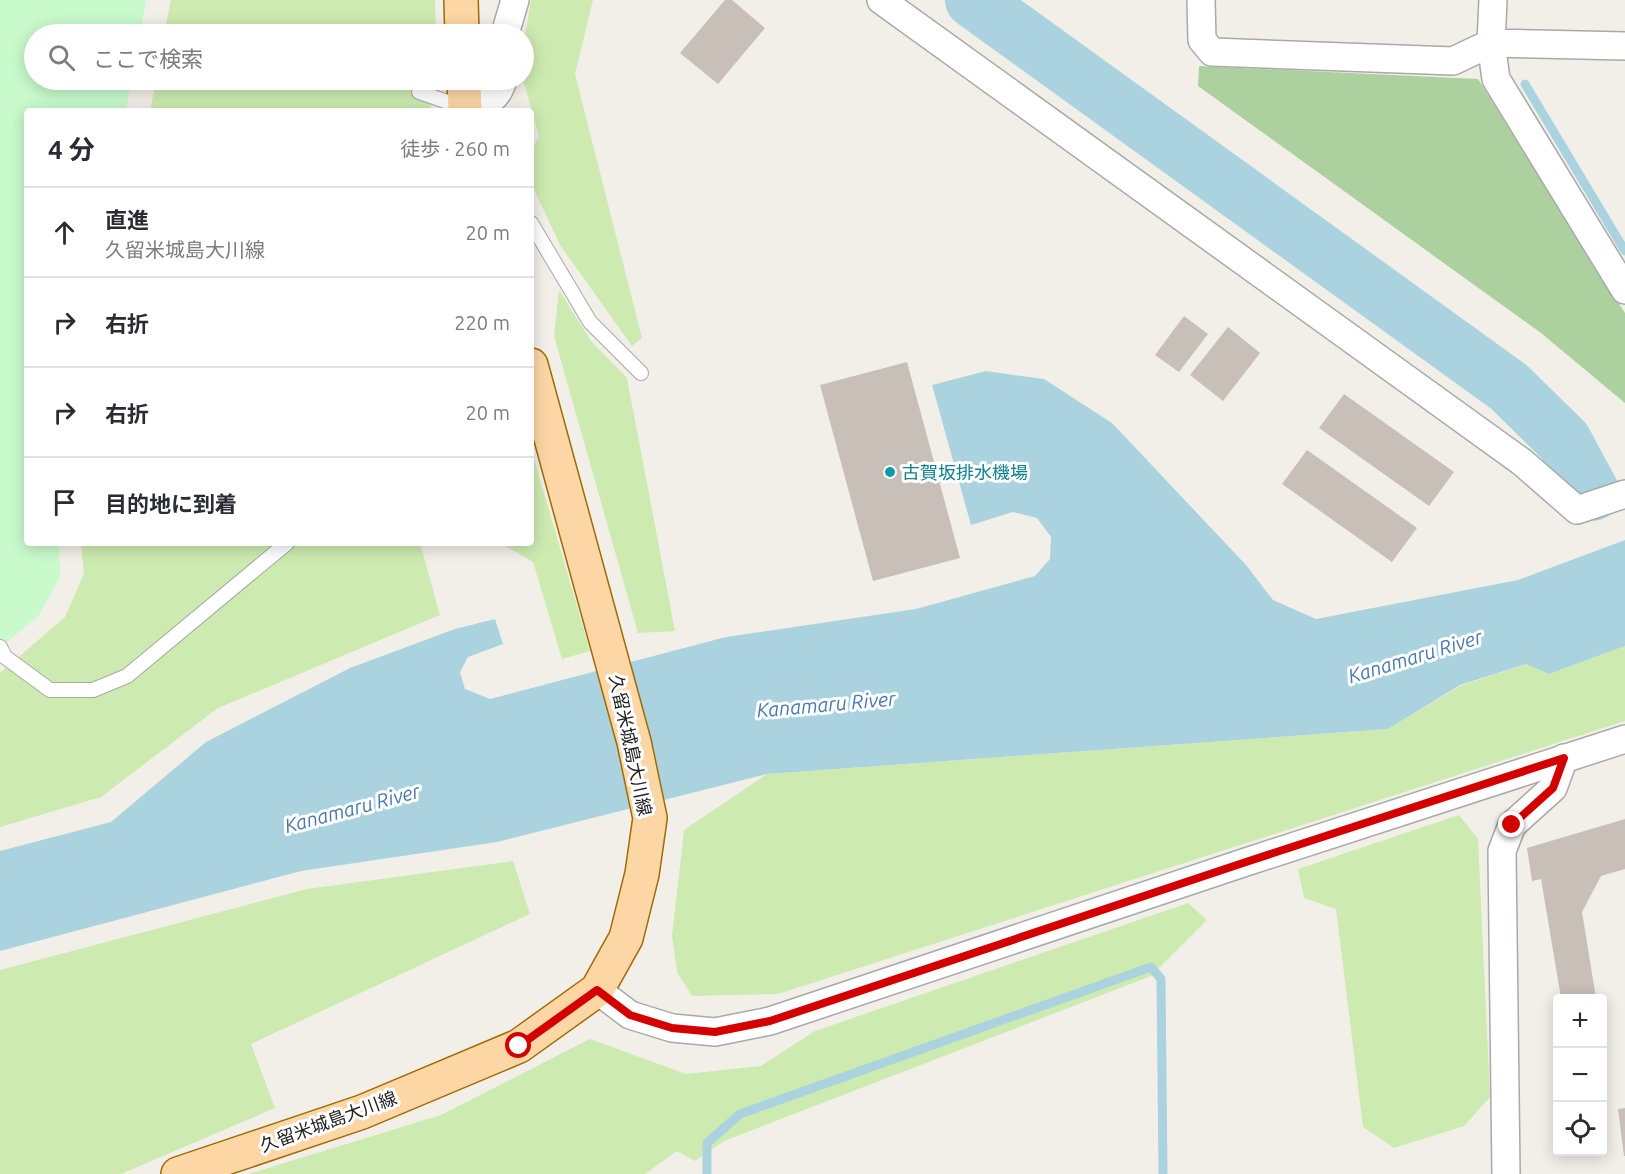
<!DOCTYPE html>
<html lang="ja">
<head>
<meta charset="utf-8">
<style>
  :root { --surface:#fff; --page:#f2f2f3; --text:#2b2b33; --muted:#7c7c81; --line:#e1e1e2 }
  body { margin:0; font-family:Ubuntu,"Noto Sans JP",sans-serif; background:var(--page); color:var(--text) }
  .controls { position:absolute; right:18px; bottom:18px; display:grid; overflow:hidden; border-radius:6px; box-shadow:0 3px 15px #0003 }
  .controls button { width:54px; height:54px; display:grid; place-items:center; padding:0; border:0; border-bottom:2px solid var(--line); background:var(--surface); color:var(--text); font:30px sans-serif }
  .stop { position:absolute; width:18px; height:18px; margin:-14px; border:4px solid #d40000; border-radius:50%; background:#fff }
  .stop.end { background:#d40000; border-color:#fff; box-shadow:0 2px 6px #0008 }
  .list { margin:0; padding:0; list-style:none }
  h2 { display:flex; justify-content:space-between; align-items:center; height:78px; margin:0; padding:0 24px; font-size:26px }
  h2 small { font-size:20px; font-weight:400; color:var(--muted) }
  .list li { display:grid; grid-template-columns:39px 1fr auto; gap:18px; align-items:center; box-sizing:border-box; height:90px; padding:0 24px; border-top:2px solid var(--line) }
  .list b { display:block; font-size:22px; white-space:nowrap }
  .list p { margin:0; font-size:20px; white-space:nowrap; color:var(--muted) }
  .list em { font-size:20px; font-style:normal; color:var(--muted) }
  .icon { flex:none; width:33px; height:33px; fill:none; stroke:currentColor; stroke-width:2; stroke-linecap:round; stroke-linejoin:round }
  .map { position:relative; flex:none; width:1625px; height:1174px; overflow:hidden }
  .search { position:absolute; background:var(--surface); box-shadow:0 3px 15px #0003; left:24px; top:24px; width:510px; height:66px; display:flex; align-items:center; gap:15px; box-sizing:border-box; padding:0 21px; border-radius:33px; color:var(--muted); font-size:22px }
  .panel { position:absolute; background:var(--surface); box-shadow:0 3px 15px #0003; left:24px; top:108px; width:510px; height:438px; border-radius:6px }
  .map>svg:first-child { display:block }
  .grass { fill:#cdebb0 }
  .forest { fill:#add19e }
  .park { fill:#c8facc }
  .water { fill:#aad3df }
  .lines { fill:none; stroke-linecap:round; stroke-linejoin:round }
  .stream { stroke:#aad3df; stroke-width:9 }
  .river { stroke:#aad3df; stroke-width:56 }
  .building { fill:#c7bfb8 }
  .service-casing { stroke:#a9a9a9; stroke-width:16 }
  .minor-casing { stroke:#a9a9a9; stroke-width:30 }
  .primary-casing { stroke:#a06b00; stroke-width:36 }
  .service { stroke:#fff; stroke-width:14 }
  .minor { stroke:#fff; stroke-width:27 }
  .primary { stroke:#fcd6a4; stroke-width:33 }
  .route { stroke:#d40000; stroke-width:8 }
  .culture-dot { fill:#0f9aa8; stroke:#fff; stroke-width:2 }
  .labels { text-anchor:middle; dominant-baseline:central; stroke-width:6; stroke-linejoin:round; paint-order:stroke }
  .culture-label { font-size:18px; fill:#0d838f; stroke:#fff; text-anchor:start }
  .street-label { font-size:18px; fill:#222; stroke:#fff }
  .water-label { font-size:20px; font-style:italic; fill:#4a7aab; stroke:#fff }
</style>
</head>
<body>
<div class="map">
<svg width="1625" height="1174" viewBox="0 0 1625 1174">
  <rect width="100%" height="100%" fill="#f2efe9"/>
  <!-- grass -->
  <g class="grass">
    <path d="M171,0H435L436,34H164Z"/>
    <path d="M531,0H593L575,74L642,338L632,346L560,245L531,183V152L539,136L523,80L524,41Z"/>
    <path d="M156,80H436L430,111H150Z"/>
    <path d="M559,290L591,341L627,378L675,631L638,633L554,336Z"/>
    <path d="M531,448L590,651L562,659L533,562L500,543H531Z"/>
    <path d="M81,543H420L440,615L218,708L101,797L0,827V673L65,617L84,574Z"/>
    <path d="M1625,646V721L778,994L692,996L677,972L672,936L684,830L767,774L1388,729L1460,686L1526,664L1549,674Z"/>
    <path d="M1459,815L1478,839L1490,1097L1464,1126L1394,1148L1363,1127L1336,909L1304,898L1298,869Z"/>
    <path d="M513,861L530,914L251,1044L275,1108L121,1174H0V970L307,889Z"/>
    <path d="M1188,903L1207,920L1151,976L724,1141L695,1161L677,1151L645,1174H248L441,1115L590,1039L686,1074L761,1066L815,1031Z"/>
  </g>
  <!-- forest -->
  <path class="forest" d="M1199,66L1478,79L1625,313V403L1541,333L1198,86Z"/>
  <!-- park -->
  <path class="park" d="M0,0H146L140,34H34V80H131L126,111H27V543H59L60,577L39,615L0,648Z"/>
  <!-- water -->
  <path class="water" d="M986,371L1044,379L1112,423L1246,565L1273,600L1316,619L1518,580L1625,540V646L1549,674L1526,664L1460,685L1388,729L767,774L497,842L301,871L0,951V851L111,822L206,742L350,668L455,629L495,619L503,644L468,657L460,672L465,689L490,699L726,637L916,609L1035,576L1050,559L1051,537L1037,518L1013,512L971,525L932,385Z"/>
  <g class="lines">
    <!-- stream -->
    <g class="stream">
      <path d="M1525,84L1625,251"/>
      <path d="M707,1174V1143L740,1114L1151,967L1161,979L1163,1174"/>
    </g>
    <!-- river -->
    <path class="river" d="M973,0L1509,387L1564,441L1592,493"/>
  </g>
  <!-- building -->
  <g class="building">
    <path d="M725,0H732L765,28L718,84L680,53Z"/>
    <path d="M1184,316L1208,334L1179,372L1155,355Z"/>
    <path d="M1228,327L1260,353L1223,401L1190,375Z"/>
    <path d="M907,362L960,558L873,581L820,385Z"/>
    <path d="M1344,394L1454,472L1429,506L1319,428Z"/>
    <path d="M1307,450L1417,528L1392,562L1282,484Z"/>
    <path d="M1625,819V869L1601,876L1582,912L1596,998H1561L1541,879L1532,881L1527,848Z"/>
    <path d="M1625,1108V1156H1624L1618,1109Z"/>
  </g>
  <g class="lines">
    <defs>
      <g id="service">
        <path d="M419,92L465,108"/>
        <path d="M531,223L590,322L641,373"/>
        <path d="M0,647L5,657L50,690H93L127,676L287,543"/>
      </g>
      <g id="minor">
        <path d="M881,0L1522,462L1577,510L1625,494"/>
        <path d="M1201,0L1202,40L1212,52L1453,61L1491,43L1496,79L1625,290"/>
        <path d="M1493,0L1491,43L1625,46"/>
        <path d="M505,34L515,0"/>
        <path d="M465,108C486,102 496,103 503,80"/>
        <path d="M597,990L630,1015L672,1028L715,1032L770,1021L1246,862L1625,739"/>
        <path d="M1506,1174L1502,851L1512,825L1553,788L1564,758"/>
      </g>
      <g id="primary">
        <path d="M461,0L462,34"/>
        <path d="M464,80L465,111"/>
        <path d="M178,1174L362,1112L519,1046L597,990L626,938L642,874L650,818L634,742L531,365"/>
      </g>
    </defs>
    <!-- service casing -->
    <use href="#service" class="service-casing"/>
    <!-- minor casing -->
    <use href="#minor" class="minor-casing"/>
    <!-- primary casing -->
    <use href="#primary" class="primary-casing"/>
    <!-- service -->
    <use href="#service" class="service"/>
    <!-- minor -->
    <use href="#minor" class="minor"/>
    <!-- primary -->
    <use href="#primary" class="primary"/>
  </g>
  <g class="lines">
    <!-- route -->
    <path class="route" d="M519,1046L597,990L630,1015L672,1028L715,1032L770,1021L1246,862L1564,758L1553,788L1512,825"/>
  </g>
  <!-- markers -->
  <circle class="culture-dot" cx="890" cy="472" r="6"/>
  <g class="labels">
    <!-- culture labels -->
    <g class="culture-label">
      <text x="902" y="472">古賀坂排水機場</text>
    </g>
    <!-- street labels -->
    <g class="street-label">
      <text transform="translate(631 745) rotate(78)">久留米城島大川線</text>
      <text transform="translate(328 1121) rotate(-20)">久留米城島大川線</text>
    </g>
    <!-- water labels -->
    <g class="water-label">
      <text transform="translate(1415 656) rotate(-17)">Kanamaru River</text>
      <text transform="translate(826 704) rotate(-5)">Kanamaru River</text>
      <text transform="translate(352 808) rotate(-15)">Kanamaru River</text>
    </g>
  </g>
</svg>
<div class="controls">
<button>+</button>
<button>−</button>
<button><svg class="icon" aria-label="locate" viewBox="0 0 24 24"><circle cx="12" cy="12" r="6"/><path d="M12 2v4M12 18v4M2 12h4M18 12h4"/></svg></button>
</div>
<div class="stop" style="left:519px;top:1046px"></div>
<div class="stop end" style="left:1512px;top:825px"></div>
<div class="search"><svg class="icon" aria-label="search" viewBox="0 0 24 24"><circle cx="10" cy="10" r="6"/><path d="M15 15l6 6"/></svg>ここで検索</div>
<section class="panel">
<h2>4 分<small>徒歩 · 260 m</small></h2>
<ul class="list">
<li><svg class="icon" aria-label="ahead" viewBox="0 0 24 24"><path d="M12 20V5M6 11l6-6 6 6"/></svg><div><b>直進</b><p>久留米城島大川線</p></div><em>20 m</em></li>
<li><svg class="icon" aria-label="right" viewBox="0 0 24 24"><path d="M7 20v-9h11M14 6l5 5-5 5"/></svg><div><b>右折</b></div><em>220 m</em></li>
<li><svg class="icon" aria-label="right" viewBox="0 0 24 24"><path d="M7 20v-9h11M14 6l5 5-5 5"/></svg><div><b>右折</b></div><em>20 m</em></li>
<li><svg class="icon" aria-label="arrive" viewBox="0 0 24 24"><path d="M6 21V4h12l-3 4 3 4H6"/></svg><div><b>目的地に到着</b></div></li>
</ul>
</section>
</div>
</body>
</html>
